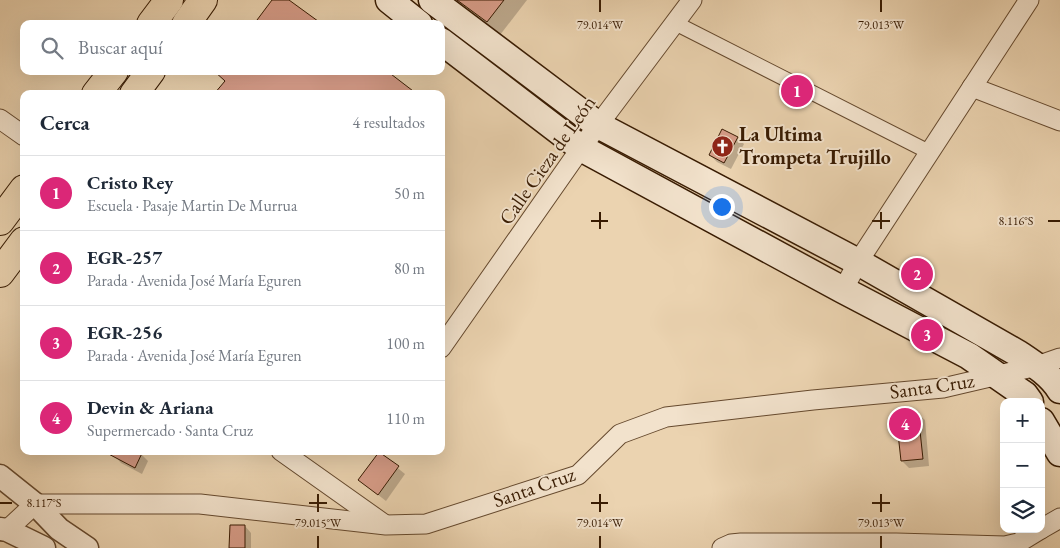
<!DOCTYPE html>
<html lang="es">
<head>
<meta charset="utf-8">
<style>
  :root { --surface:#fff; --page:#f6f6f7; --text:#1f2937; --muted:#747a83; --line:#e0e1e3; --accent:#db2777 }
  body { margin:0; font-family:"EB Garamond",serif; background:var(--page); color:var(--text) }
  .controls { position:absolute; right:15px; bottom:15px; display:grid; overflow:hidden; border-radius:10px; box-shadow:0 5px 20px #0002 }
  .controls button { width:45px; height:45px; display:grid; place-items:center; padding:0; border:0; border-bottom:1px solid var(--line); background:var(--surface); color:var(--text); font:25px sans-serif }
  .you { position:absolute; left:721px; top:206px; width:18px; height:18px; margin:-12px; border:4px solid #fff; border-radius:50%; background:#1a73e8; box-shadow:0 0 0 8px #1a73e833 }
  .badge { display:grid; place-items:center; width:32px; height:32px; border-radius:50%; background:var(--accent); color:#fff; font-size:16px; font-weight:700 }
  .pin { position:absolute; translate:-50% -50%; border:2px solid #fff; box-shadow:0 1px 5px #0006 }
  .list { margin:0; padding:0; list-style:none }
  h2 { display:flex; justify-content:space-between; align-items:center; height:65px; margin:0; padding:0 20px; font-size:21px }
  h2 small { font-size:16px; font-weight:400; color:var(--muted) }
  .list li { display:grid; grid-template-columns:32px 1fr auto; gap:15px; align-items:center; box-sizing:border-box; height:75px; padding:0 20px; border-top:1px solid var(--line) }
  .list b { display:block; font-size:19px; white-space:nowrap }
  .list p { margin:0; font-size:16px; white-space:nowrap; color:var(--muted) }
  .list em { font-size:16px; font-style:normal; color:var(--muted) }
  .icon { flex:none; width:28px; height:28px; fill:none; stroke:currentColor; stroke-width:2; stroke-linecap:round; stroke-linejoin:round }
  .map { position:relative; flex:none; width:1060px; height:548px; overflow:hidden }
  .search { position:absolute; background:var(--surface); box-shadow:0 5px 20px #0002; left:20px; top:20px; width:425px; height:55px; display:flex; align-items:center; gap:12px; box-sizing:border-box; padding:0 18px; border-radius:10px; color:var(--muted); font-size:19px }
  .panel { position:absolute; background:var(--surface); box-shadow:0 5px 20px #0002; left:20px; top:90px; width:425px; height:365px; border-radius:10px }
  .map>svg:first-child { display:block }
  .shadow { fill:#0003 }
  .building { fill:#d89d89; stroke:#381b02 }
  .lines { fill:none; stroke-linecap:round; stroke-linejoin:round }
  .pedestrian-casing { stroke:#65492e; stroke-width:16 }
  .minor-casing { stroke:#65492e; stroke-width:21 }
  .tertiary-casing { stroke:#65492e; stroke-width:25 }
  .secondary-casing { stroke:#381b02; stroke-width:29 }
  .primary-casing { stroke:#381b02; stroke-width:30 }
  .pedestrian { stroke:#f2e2cc; stroke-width:14 }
  .minor { stroke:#f2e2cc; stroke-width:19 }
  .tertiary { stroke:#f2e2cc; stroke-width:22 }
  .secondary { stroke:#f2e2cc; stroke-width:26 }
  .primary { stroke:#ebd3b0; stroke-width:28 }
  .ticks { fill:none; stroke:#381b02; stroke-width:2 }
  .labels { text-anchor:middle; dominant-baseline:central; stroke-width:4; stroke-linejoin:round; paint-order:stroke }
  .poi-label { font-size:20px; font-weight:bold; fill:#381b02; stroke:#f2e2cc; text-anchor:start }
  .street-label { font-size:20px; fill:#381b02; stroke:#f2e2cc }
  .ticks-label { font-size:12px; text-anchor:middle; fill:#381b02; stroke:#f2e2cc; stroke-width:4; stroke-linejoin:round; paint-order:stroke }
</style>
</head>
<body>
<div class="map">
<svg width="1060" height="548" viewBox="0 0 1060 548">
  <rect width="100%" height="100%" fill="#ebd3b0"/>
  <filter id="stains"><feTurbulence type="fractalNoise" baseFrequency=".004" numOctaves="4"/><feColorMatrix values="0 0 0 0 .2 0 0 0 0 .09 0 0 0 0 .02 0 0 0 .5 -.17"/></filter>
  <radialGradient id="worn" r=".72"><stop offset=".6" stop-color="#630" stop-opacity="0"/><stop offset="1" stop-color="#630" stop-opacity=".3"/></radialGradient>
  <!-- shadow -->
  <g class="shadow">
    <path d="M454,0H527L500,35Z"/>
    <path d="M441,115L445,119L441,123Z"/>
    <path d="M737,138L744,144L731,169L717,162L710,155Z"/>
    <path d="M918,414L925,420L929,466L909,468L902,461Z"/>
    <path d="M379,453L405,474L386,501L359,480Z"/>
    <path d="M141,454L148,461L142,474L121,463L115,456Z"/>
    <path d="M245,526L251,533V548H230Z"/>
  </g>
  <!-- building -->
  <g class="building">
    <path d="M272,0H289L322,24H254Z"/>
    <path d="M457,0H504L487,22Z"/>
    <path d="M214,71H387L417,94H214L225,81Z"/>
    <path d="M722,129L738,137L724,163L709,155Z"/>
    <path d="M918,412L923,459L901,461L896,415Z"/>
    <path d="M103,451H143L135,468Z"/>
    <path d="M379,452L399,466L378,495L358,480Z"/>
    <path d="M230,525H245V548H229Z"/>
  </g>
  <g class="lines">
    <defs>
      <path id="pedestrian" d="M675,23L929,152"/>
      <g id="minor">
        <path d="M972,87L1060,121"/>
        <path d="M0,119L24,136"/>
        <path d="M843,290L858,262L1029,0"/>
        <path d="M441,348L581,148L692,0"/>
        <path d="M281,451L384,524"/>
        <path d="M1041,529L1060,518"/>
        <path d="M7,530L35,504H200L386,525L426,524L578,475L620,434L666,417L813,400L943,388L1037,366L1060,358"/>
        <path d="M722,548L731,544L741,543H896L1005,546L1018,543L1041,529"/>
      </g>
      <g id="tertiary">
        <path d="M0,476L35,504L59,529L87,548"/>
        <path d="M0,529L7,530L44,548"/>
      </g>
      <g id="secondary">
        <path d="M389,0L419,24"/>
        <path d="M432,0L598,125L858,262L1019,354C1034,364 1051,375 1060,390"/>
        <path d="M441,41L581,148L843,290L969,356L1025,395L1030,402"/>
        <path d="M1041,421L1060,453"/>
      </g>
      <g id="primary">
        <path d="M151,24L169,0"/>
        <path d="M186,24L203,0"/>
        <path d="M96,94L114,71"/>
        <path d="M134,94L151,71"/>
        <path d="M0,221L24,189"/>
        <path d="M0,273L24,241"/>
      </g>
    </defs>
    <!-- pedestrian casing -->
    <use href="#pedestrian" class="pedestrian-casing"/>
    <!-- minor casing -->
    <use href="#minor" class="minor-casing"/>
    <!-- tertiary casing -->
    <use href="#tertiary" class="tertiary-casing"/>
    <!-- secondary casing -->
    <use href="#secondary" class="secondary-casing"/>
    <!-- primary casing -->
    <use href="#primary" class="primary-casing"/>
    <!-- pedestrian -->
    <use href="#pedestrian" class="pedestrian"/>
    <!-- minor -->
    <use href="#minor" class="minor"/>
    <!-- tertiary -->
    <use href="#tertiary" class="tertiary"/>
    <!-- secondary -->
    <use href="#secondary" class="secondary"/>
    <!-- primary -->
    <use href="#primary" class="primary"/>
  </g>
  <!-- ticks -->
  <path class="ticks" d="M600,0V12M881,0V12M600,212V229M881,212V229M591,221H608M872,221H890M1048,221H1060M318,494V512M600,494V512M881,494V512M0,503H12M309,503H327M591,503H608M872,503H890M318,536V548M600,536V548M881,536V548"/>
  <!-- icons -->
  <defs>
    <symbol id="church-disc" viewBox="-11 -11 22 22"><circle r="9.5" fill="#8f2418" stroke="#f2e2cc"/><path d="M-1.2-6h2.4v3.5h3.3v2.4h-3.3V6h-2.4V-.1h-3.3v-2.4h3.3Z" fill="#fff"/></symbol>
  </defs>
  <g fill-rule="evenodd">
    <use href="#church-disc" x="710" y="134" width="25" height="25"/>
  </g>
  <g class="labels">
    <!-- poi labels -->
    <g class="poi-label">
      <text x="739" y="134">La Ultima<tspan x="739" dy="23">Trompeta Trujillo</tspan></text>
    </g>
    <!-- street labels -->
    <g class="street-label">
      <text transform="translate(547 160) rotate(-55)">Calle Cieza de León</text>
      <text transform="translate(932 386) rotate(-8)">Santa Cruz</text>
      <text transform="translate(534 487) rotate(-19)">Santa Cruz</text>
    </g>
  </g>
  <g class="ticks-label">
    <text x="600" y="29">79.014°W</text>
    <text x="881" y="29">79.013°W</text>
    <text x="1016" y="225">8.116°S</text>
    <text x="44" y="507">8.117°S</text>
    <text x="318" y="527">79.015°W</text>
    <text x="600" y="527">79.014°W</text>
    <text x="881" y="527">79.013°W</text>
  </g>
  <rect width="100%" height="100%" filter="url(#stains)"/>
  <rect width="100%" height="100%" fill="url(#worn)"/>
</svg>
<div class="controls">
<button>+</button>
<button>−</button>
<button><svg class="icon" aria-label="layers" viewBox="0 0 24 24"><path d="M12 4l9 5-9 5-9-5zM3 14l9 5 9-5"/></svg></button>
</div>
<div class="you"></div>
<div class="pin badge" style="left:797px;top:91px">1</div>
<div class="pin badge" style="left:917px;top:274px">2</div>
<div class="pin badge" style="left:927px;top:335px">3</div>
<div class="pin badge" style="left:905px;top:424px">4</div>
<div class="search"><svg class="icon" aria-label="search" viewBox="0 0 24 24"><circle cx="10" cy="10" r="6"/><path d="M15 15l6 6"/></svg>Buscar aquí</div>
<section class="panel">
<h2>Cerca<small>4 resultados</small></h2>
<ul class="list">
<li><span class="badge">1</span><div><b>Cristo Rey</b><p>Escuela · Pasaje Martin De Murrua</p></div><em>50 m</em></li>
<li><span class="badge">2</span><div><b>EGR-257</b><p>Parada · Avenida José María Eguren</p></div><em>80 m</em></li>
<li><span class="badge">3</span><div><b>EGR-256</b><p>Parada · Avenida José María Eguren</p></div><em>100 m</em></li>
<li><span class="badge">4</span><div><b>Devin &amp; Ariana</b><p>Supermercado · Santa Cruz</p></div><em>110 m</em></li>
</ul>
</section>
</div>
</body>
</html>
